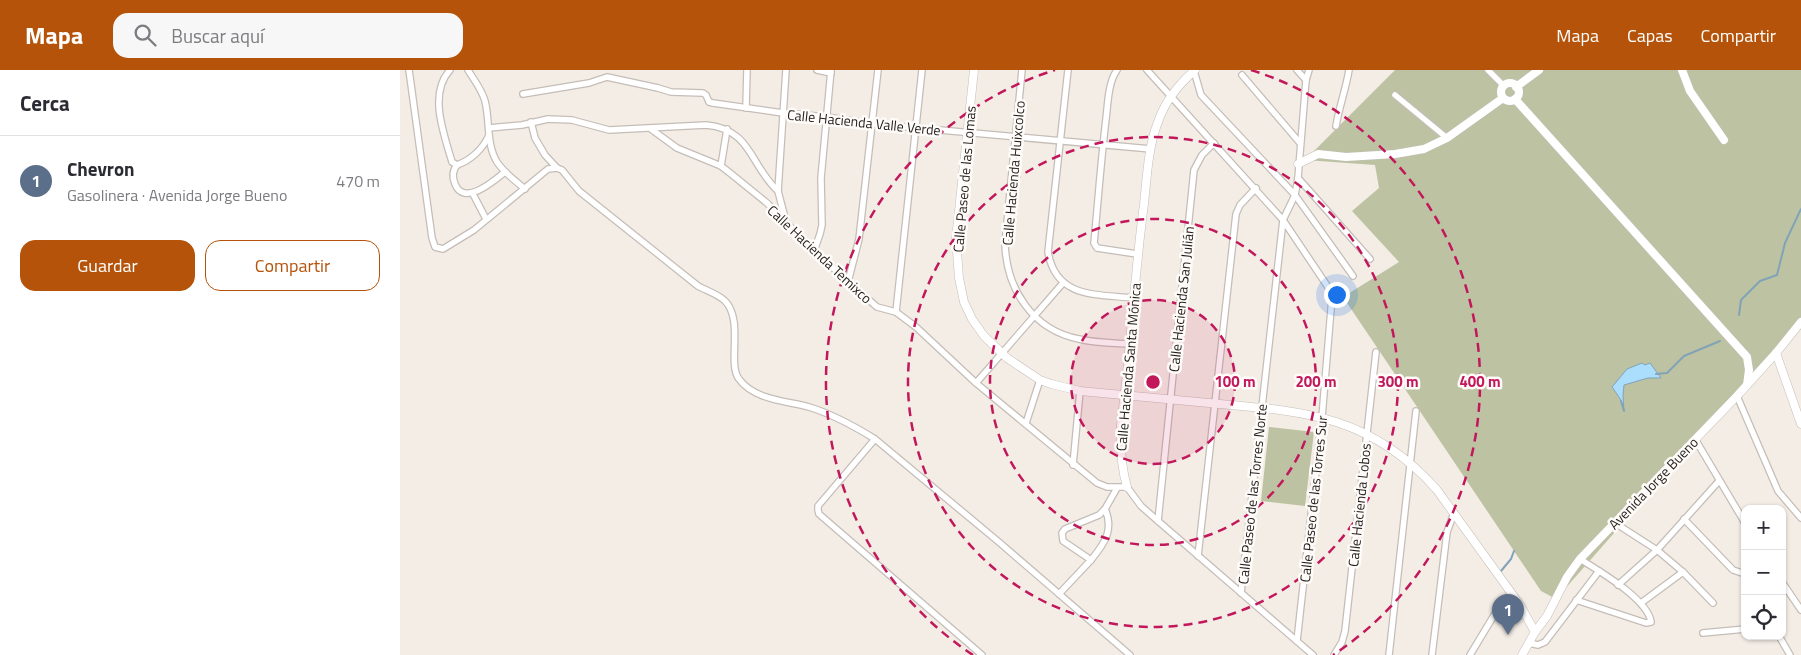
<!DOCTYPE html>
<html lang="es">
<head>
<meta charset="utf-8">
<style>
  :root { --surface:#fff; --page:#f7f7f7; --text:#2b2b33; --muted:#7c7c81; --line:#e1e1e2; --accent:#b45309 }
  body { margin:0; font-family:"Titillium Web",sans-serif; background:var(--page); color:var(--text) }
  .controls { position:absolute; right:15px; bottom:15px; display:grid; overflow:hidden; border-radius:10px; box-shadow:0 1px 4px #0004 }
  .controls button { width:45px; height:45px; display:grid; place-items:center; padding:0; border:0; border-bottom:1px solid var(--line); background:var(--surface); color:var(--text); font:25px sans-serif }
  .you { position:absolute; left:936px; top:224px; width:18px; height:18px; margin:-12px; border:4px solid #fff; border-radius:50%; background:#1a73e8; box-shadow:0 0 0 8px #1a73e833 }
  .badge { display:grid; place-items:center; width:32px; height:32px; border-radius:50%; background:var(--accent); color:#fff; font-size:16px; font-weight:700 }
  .pin { position:absolute; translate:-50% -41px; filter:drop-shadow(0 1px 2px #0008) }
  .pin::after { content:''; position:absolute; top:26px; width:18px; height:15px; background:inherit; clip-path:polygon(0 0,100% 0,50% 100%) }
  .list { margin:0; padding:0; list-style:none }
  h2 { display:flex; justify-content:space-between; align-items:center; height:65px; margin:0; padding:0 20px; font-size:21px }
  h2 small { font-size:16px; font-weight:400; color:var(--muted) }
  .list li { display:grid; grid-template-columns:32px 1fr auto; gap:15px; align-items:center; box-sizing:border-box; height:90px; padding:0 20px; border-top:1px solid var(--line) }
  .list b { display:block; font-size:19px; white-space:nowrap }
  .list p { margin:0; font-size:16px; white-space:nowrap; color:var(--muted) }
  .list em { font-size:16px; font-style:normal; color:var(--muted) }
  .actions { display:flex; gap:10px; padding:15px 20px }
  .actions a { flex:1; padding:11px 0; border:1px solid var(--accent); border-radius:15px; text-align:center; font-size:18px; color:var(--accent) }
  .actions .main { background:var(--accent); color:#fff }
  .icon { flex:none; width:28px; height:28px; fill:none; stroke:currentColor; stroke-width:2; stroke-linecap:round; stroke-linejoin:round }
  .map { position:relative; flex:none; width:1401px; height:585px; overflow:hidden }
  header { display:flex; align-items:center; gap:30px; box-sizing:border-box; height:70px; padding:0 25px; background:var(--accent); color:#fff }
  header strong { font-size:24px }
  nav { display:flex; gap:28px; margin-inline-start:auto; font-size:18px }
  .search { width:350px; height:45px; background:var(--page); display:flex; align-items:center; gap:12px; box-sizing:border-box; padding:0 18px; border-radius:15px; color:var(--muted); font-size:19px }
  main { display:flex }
  aside { flex:1; background:var(--surface) }
  .map>svg:first-child { display:block }
  .green { fill:#bdc3a2 }
  .water { fill:#abddfc; stroke:#81a3b8 }
  .lines { fill:none; stroke-linecap:round; stroke-linejoin:round }
  .stream { stroke:#81a3b8; stroke-width:2 }
  .street-casing { stroke:#c5bdb7; stroke-width:8 }
  .secondary-casing { stroke:#c5bdb7; stroke-width:9 }
  .street { stroke:#fff; stroke-width:5.5 }
  .secondary { stroke:#fff; stroke-width:8 }
  .ring { fill:none; stroke:#c2185b; stroke-width:2.5; stroke-dasharray:9 6 }
  .labels { text-anchor:middle; dominant-baseline:central; stroke-width:5; stroke-linejoin:round; paint-order:stroke }
  .street-label { font-size:14px; fill:#1f1c1a; stroke:#fefbf8 }
  .centre { fill:#c2185b; stroke:#fefbf8; stroke-width:2.5 }
  .ring-label { font-size:15px; text-anchor:middle; font-weight:bold; fill:#c2185b; stroke:#fefbf8; stroke-width:5; stroke-linejoin:round; paint-order:stroke }
</style>
</head>
<body>
<header>
<strong>Mapa</strong>
<div class="search"><svg class="icon" aria-label="search" viewBox="0 0 24 24"><circle cx="10" cy="10" r="6"/><path d="M15 15l6 6"/></svg>Buscar aquí</div>
<nav><a>Mapa</a><a>Capas</a><a>Compartir</a></nav>
</header>
<main>
<aside>
<h2>Cerca<small></small></h2>
<ul class="list">
<li><span class="badge" style="background:#5c6f8a">1</span><div><b>Chevron</b><p>Gasolinera · Avenida Jorge Bueno</p></div><em>470 m</em></li>
</ul>
<div class="actions"><a class="main">Guardar</a><a>Compartir</a></div>
</aside>
<div class="map">
<svg width="1401" height="585" viewBox="0 0 1401 585">
  <rect width="100%" height="100%" fill="#f4ede6"/>
  <!-- green -->
  <g class="green">
    <path d="M995,0H1401V251L1156,529L1141,521L943,227L999,192L952,141L979,118L975,95L905,90Z"/>
    <path d="M869,357L914,362L905,436L861,431Z"/>
  </g>
  <!-- water -->
  <path class="water" d="M1242,293L1245,295L1250,293L1261,308H1248L1224,315L1223,325L1224,341L1221,330L1212,317L1227,299Z"/>
  <g class="lines">
    <!-- stream -->
    <g class="stream">
      <path d="M1339,245L1341,230L1360,211L1377,205L1385,173L1401,139"/>
      <path d="M1256,304L1267,303L1284,286L1320,271"/>
      <path d="M1221,331L1224,341"/>
      <path d="M1101,501L1111,489L1114,481"/>
    </g>
    <defs>
      <g id="street">
        <path d="M9,0L32,168L35,177L43,179L74,160L148,99L157,98"/>
        <path d="M50,0C28,24 44,64 52,92L57,95"/>
        <path d="M68,0C74,10 82,20 85,31C90,50 86,74 97,92C104,103 116,111 125,119"/>
        <path d="M386,0L378,121L386,152"/>
        <path d="M417,0L431,3"/>
        <path d="M622,0L605,173C606,218 632,260 679,269C695,273 713,273 729,274"/>
        <path d="M668,0L648,182C656,229 697,224 734,228"/>
        <path d="M717,0C708,13 708,33 706,49C701,90 698,132 694,173L697,178L737,184"/>
        <path d="M747,0L883,150L930,220L932,227L922,347L897,571"/>
        <path d="M897,0L906,10"/>
        <path d="M1088,0L1104,16"/>
        <path d="M794,1L801,25L895,125L953,206"/>
        <path d="M842,5L900,73"/>
        <path d="M123,24L189,13L207,7L258,18L271,22L303,23L306,25L309,32L313,33L383,43L427,47L473,54L751,79"/>
        <path d="M995,25L1047,68"/>
        <path d="M346,38L347,0"/>
        <path d="M131,52L135,68L145,85L157,98L162,100L179,121L298,216C307,221 318,224 325,231C344,250 327,294 339,309C354,330 387,331 409,337C432,344 454,356 475,369L600,473L730,585"/>
        <path d="M936,56C939,37 946,19 949,0"/>
        <path d="M89,58L122,55L148,49L172,50L209,60L306,55C352,59 350,96 378,121"/>
        <path d="M251,59L277,78L321,96L330,103L367,133L414,181L477,237L496,242L516,257L576,313L697,413L707,417H727L741,436L758,451L913,585"/>
        <path d="M57,95C52,101 52,107 55,114C64,137 94,111 105,102"/>
        <path d="M57,95C71,90 83,79 89,65"/>
        <path d="M321,96L327,59"/>
        <path d="M898,108L970,189"/>
        <path d="M73,124L86,149"/>
        <path d="M414,181L420,164L422,155L421,108L431,0"/>
        <path d="M448,212L459,169L478,0"/>
        <path d="M496,242L522,0"/>
        <path d="M576,313L663,213"/>
        <path d="M1337,326L1378,421L1401,448"/>
        <path d="M626,353L640,310"/>
        <path d="M475,369L418,436V440L419,444L582,585"/>
        <path d="M1295,369L1345,453"/>
        <path d="M673,395L680,321"/>
        <path d="M1284,449L1333,500L1345,504"/>
        <path d="M758,451L794,100L802,85L814,73"/>
        <path d="M1215,453L1257,480L1283,502L1313,533"/>
        <path d="M798,486L836,144L840,135L856,118"/>
        <path d="M691,490C705,473 714,460 705,439"/>
        <path d="M1382,512L1401,540"/>
        <path d="M1218,515L1257,480L1319,411"/>
        <path d="M841,523L883,150L895,125L898,108L906,10L909,0"/>
        <path d="M659,524L691,490L663,471L662,463L665,459L699,445L705,439L717,418"/>
        <path d="M1176,530L1246,553L1251,552C1248,529 1199,501 1180,489"/>
        <path d="M1241,533L1283,502"/>
        <path d="M1303,563L1345,559"/>
        <path d="M1379,566L1390,585"/>
        <path d="M1129,573L1138,575L1145,572L1199,501"/>
        <path d="M934,585L942,572L945,561L976,282"/>
        <path d="M989,585L1016,341"/>
        <path d="M1032,585L1047,462L1054,443"/>
        <path d="M1070,585L1096,542L1111,524"/>
      </g>
      <g id="secondary">
        <path d="M574,0L556,169L559,208L564,232L572,249L584,266L607,288L640,310L651,314L680,321C723,325 766,329 809,333C902,341 970,344 1037,420L1120,535L1135,562"/>
        <path d="M1282,0L1290,21L1324,70"/>
        <circle cx="1110" cy="22" r="9"/>
        <path d="M1116,17L1139,0"/>
        <path d="M1115,29L1347,287L1349,300L1347,315"/>
        <path d="M898,94L918,84L946,87L995,84L1024,79L1047,68L1103,28"/>
        <path d="M1376,283L1401,354"/>
        <path d="M727,417C721,396 720,376 721,354C731,281 734,207 744,134C747,107 748,77 758,52C765,31 779,14 795,0"/>
        <path d="M1122,585L1135,562L1147,546L1167,507L1180,489L1337,326L1376,283L1401,252"/>
      </g>
    </defs>
    <!-- street casing -->
    <use href="#street" class="street-casing"/>
    <!-- secondary casing -->
    <use href="#secondary" class="secondary-casing"/>
    <!-- street -->
    <use href="#street" class="street"/>
    <!-- secondary -->
    <use href="#secondary" class="secondary"/>
  </g>
  <!-- distance rings -->
  <circle cx="753" cy="312" r="82" fill="#c2185b" fill-opacity=".12"/>
  <g class="ring">
    <circle cx="753" cy="312" r="82"/>
    <circle cx="753" cy="312" r="163"/>
    <circle cx="753" cy="312" r="245"/>
    <path d="M573 585A327 327 0 0 1 655 0M851 0A327 327 0 0 1 933 585"/>
  </g>
  <g class="labels">
    <!-- street labels -->
    <g class="street-label">
      <text transform="translate(464 52) rotate(6)">Calle Hacienda Valle Verde</text>
      <text transform="translate(613 103) rotate(-85)">Calle Hacienda Huixcolco</text>
      <text transform="translate(564 109) rotate(-85)">Calle Paseo de las Lomas</text>
      <text transform="translate(420 184) rotate(43)">Calle Hacienda Temixco</text>
      <text transform="translate(781 229) rotate(-84)">Calle Hacienda San Julián</text>
      <text transform="translate(728 297) rotate(-85)">Calle Hacienda Santa Mónica</text>
      <text transform="translate(1253 413) rotate(-46)">Avenida Jorge Bueno</text>
      <text transform="translate(852 424) rotate(-84)">Calle Paseo de las Torres Norte</text>
      <text transform="translate(913 429) rotate(-84)">Calle Paseo de las Torres Sur</text>
      <text transform="translate(959 435) rotate(-84)">Calle Hacienda Lobos</text>
    </g>
  </g>
  <circle cx="753" cy="312" r="8" class="centre"/>
  <g class="ring-label">
    <text x="835" y="317">100 m</text>
    <text x="916" y="317">200 m</text>
    <text x="998" y="317">300 m</text>
    <text x="1080" y="317">400 m</text>
  </g>
</svg>
<div class="controls">
<button>+</button>
<button>−</button>
<button><svg class="icon" aria-label="locate" viewBox="0 0 24 24"><circle cx="12" cy="12" r="6"/><path d="M12 2v4M12 18v4M2 12h4M18 12h4"/></svg></button>
</div>
<div class="you"></div>
<div class="pin badge" style="left:1108px;top:565px;background:#5c6f8a">1</div>
</div>
</main>
</body>
</html>
